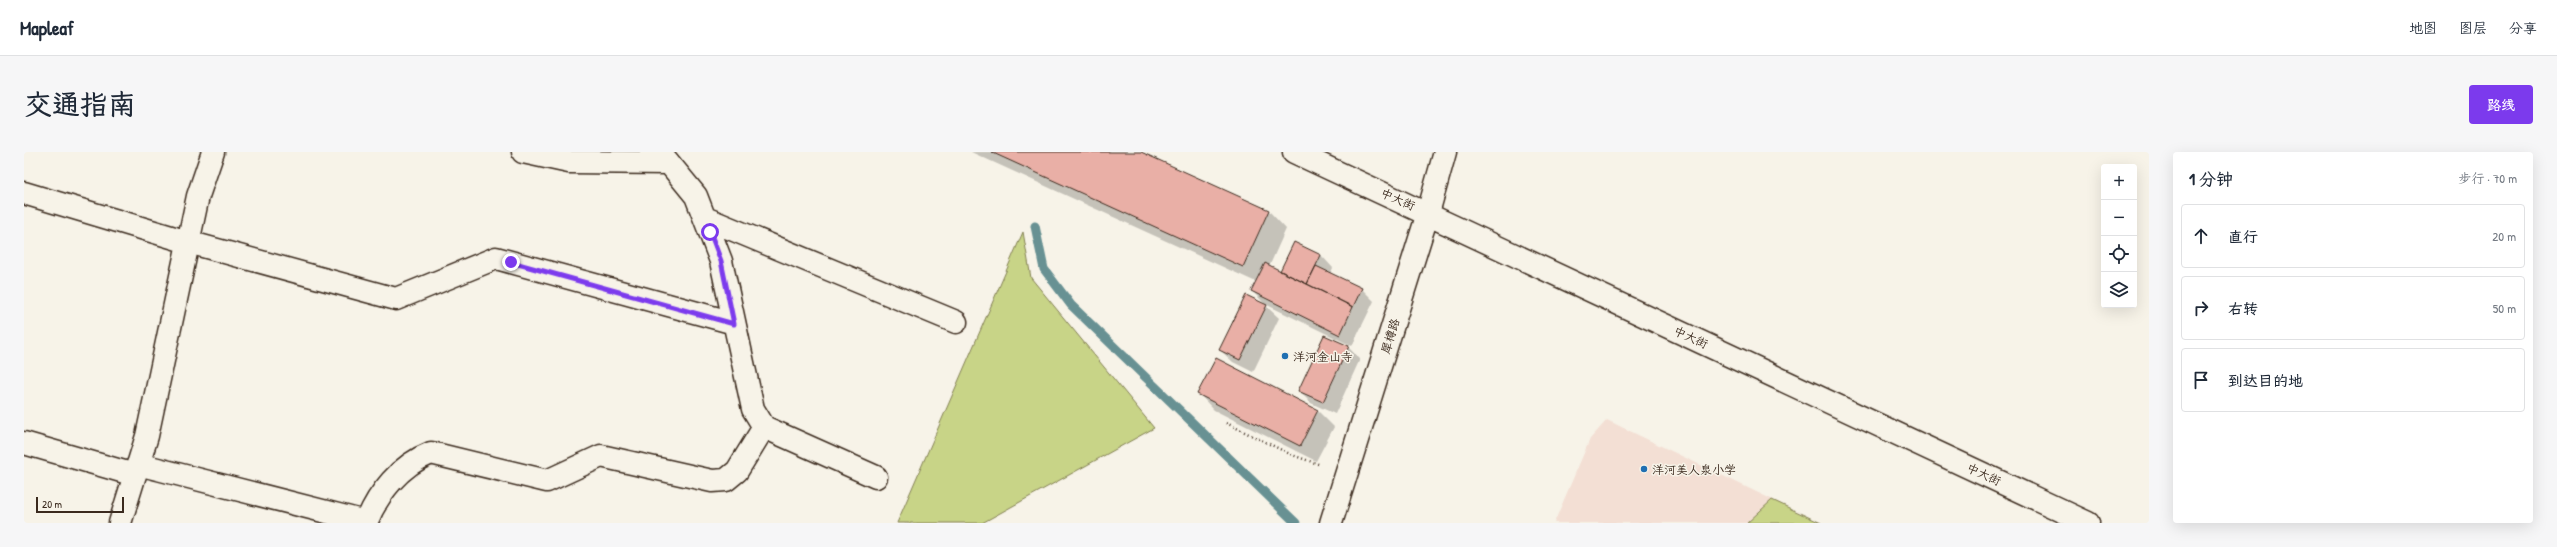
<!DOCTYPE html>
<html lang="zh">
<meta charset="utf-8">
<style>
body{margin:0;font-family:"Patrick Hand","LXGW WenKai TC",sans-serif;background:#f6f6f7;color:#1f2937}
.controls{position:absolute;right:12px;top:12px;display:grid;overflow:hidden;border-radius:4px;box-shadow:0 4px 16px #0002}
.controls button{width:36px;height:36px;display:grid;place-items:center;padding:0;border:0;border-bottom:1px solid #e0e1e3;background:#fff;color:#1f2937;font:20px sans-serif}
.scale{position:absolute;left:12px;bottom:10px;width:88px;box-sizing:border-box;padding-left:4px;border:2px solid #3b2a1e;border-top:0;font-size:11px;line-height:14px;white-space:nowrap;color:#3b2a1e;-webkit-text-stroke:3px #f7f3e8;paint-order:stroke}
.stop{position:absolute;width:12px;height:12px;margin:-9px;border:3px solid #7c3aed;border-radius:50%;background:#fff}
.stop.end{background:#7c3aed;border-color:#fff;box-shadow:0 1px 4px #0008}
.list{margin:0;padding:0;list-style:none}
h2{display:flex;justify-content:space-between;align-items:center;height:52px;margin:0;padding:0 16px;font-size:17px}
h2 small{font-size:13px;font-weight:400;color:#747a83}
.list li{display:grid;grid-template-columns:26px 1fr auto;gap:12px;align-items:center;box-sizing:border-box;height:64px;margin:0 8px 8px;padding:0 8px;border:1px solid #e0e1e3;border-radius:4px}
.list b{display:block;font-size:15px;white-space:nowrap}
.list em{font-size:13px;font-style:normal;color:#747a83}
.icon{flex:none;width:22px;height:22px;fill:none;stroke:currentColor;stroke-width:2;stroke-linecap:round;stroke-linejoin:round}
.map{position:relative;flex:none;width:2125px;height:371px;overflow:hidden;border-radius:4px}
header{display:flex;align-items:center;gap:24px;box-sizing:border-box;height:56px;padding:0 20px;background:#fff;border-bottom:1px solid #e0e1e3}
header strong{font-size:19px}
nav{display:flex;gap:22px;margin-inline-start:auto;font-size:14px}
.intro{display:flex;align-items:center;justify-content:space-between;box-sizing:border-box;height:96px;padding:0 24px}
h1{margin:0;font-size:28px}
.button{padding:10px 18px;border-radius:4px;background:#7c3aed;color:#fff;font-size:14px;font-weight:700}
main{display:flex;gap:24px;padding:0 24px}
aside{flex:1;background:#fff;border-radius:4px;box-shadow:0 4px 16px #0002}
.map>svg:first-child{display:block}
</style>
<header>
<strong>Mapleaf</strong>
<nav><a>地图</a><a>图层</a><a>分享</a></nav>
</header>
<div class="intro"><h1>交通指南</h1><a class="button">路线</a></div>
<main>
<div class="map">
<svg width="2125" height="371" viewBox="0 0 2125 371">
<rect width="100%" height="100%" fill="#f7f3e8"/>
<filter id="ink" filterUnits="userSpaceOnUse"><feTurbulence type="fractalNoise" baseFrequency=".025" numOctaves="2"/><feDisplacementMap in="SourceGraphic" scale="8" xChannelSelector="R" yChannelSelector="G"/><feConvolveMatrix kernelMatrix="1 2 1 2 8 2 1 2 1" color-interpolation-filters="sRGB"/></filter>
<g filter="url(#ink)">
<path fill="#f3dfd4" d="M1583 268 1797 371H1530L1566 287Z"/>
<path fill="#c8d487" stroke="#827f52" d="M999 80 1007 126 1130 276 958 371H873Z
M1748 348 1797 371H1723Z"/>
<path fill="#0003" d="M947 0H1115L1245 59 1262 77 1245 115 1257 120 1297 103 1309 116 1306 122 1338 137 1350 149 1328 194 1241 152 1228 139 1232 130Z
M1242 154 1255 166 1229 220 1209 210 1196 198Z
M1324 195 1336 207 1311 262 1287 251 1275 239Z
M1192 208 1294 259 1310 275 1292 309 1190 258 1175 242Z"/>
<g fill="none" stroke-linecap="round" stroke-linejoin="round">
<path stroke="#679193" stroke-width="9" d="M1011 74 1020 117 1047 153 1272 371"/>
</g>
<path fill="#e9afa6" stroke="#3b2a1e" d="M967 0H1117L1245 58 1219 115Z
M1270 90 1297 103 1283 132 1256 119Z
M1241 111 1329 155 1316 183 1227 139Z
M1292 114 1338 136 1329 155 1283 132Z
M1222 143 1243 153 1216 208 1195 198Z
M1300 183 1325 194 1299 250 1274 239Z
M1192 206 1294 258 1276 294 1173 242Z"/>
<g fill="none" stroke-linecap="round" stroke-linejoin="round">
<g stroke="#3b2a1e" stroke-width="25">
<path id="minor" d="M499 0 545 10 645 11
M636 0 672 44 697 109 729 257 740 275 852 325
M0 41 164 90 372 147 472 106 710 171
M681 66 932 170
M0 291 111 323
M114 312 342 370
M96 371 123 284 174 44 189 0
M342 371C354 341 376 313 407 301L523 329 577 304 688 329 702 328 713 319 740 275"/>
</g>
<g stroke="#3b2a1e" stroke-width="25">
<path id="tertiary" d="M1270 0 2064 371
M1307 371 1404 61 1421 0"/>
</g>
<path stroke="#3b2a1e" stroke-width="2.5" stroke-dasharray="1 3" stroke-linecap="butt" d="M1202 271 1268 303 1297 313"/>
<use href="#minor" stroke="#f7f3e8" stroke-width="22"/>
<use href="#tertiary" stroke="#f7f3e8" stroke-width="22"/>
</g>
</g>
<g fill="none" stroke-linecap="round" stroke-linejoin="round" filter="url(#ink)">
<path stroke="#7c3aed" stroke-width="5" d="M487 110 710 172 697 109 686 80"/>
</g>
<g fill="#1f6fb2" stroke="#f7f3e8" stroke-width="1.5">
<circle cx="1261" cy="204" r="4"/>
<circle cx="1620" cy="317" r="4"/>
</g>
<g text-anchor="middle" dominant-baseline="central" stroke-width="3" stroke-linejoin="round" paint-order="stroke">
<g font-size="12" fill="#3b2a1e" stroke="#f7f3e8">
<text transform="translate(1374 47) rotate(24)">中大街</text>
<text transform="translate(1366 184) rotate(-73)">犀樽路</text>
<text transform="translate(1667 185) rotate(25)">中大街</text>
<text transform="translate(1960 322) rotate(25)">中大街</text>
</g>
<g font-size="12" fill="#3b2a1e" stroke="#f7f3e8" text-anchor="start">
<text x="1269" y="204">洋河金山寺</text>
<text x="1628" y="317">洋河美人泉小学</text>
</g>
</g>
</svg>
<div class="controls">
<button>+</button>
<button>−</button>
<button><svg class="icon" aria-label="locate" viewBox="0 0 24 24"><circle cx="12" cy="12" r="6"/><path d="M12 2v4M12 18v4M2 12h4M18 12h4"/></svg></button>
<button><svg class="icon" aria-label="layers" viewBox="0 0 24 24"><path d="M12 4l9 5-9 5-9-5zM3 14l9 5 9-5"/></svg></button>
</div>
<div class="scale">20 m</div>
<div class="stop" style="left:686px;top:80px"></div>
<div class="stop end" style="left:487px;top:110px"></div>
</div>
<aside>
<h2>1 分钟<small>步行 · 70 m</small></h2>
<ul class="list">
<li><svg class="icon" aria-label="ahead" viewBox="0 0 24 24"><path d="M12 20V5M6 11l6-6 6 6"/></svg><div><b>直行</b></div><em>20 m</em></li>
<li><svg class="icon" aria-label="right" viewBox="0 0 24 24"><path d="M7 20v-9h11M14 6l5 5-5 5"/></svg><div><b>右转</b></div><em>50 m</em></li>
<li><svg class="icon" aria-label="arrive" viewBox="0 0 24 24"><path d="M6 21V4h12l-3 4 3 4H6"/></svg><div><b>到达目的地</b></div></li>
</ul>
</aside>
</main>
